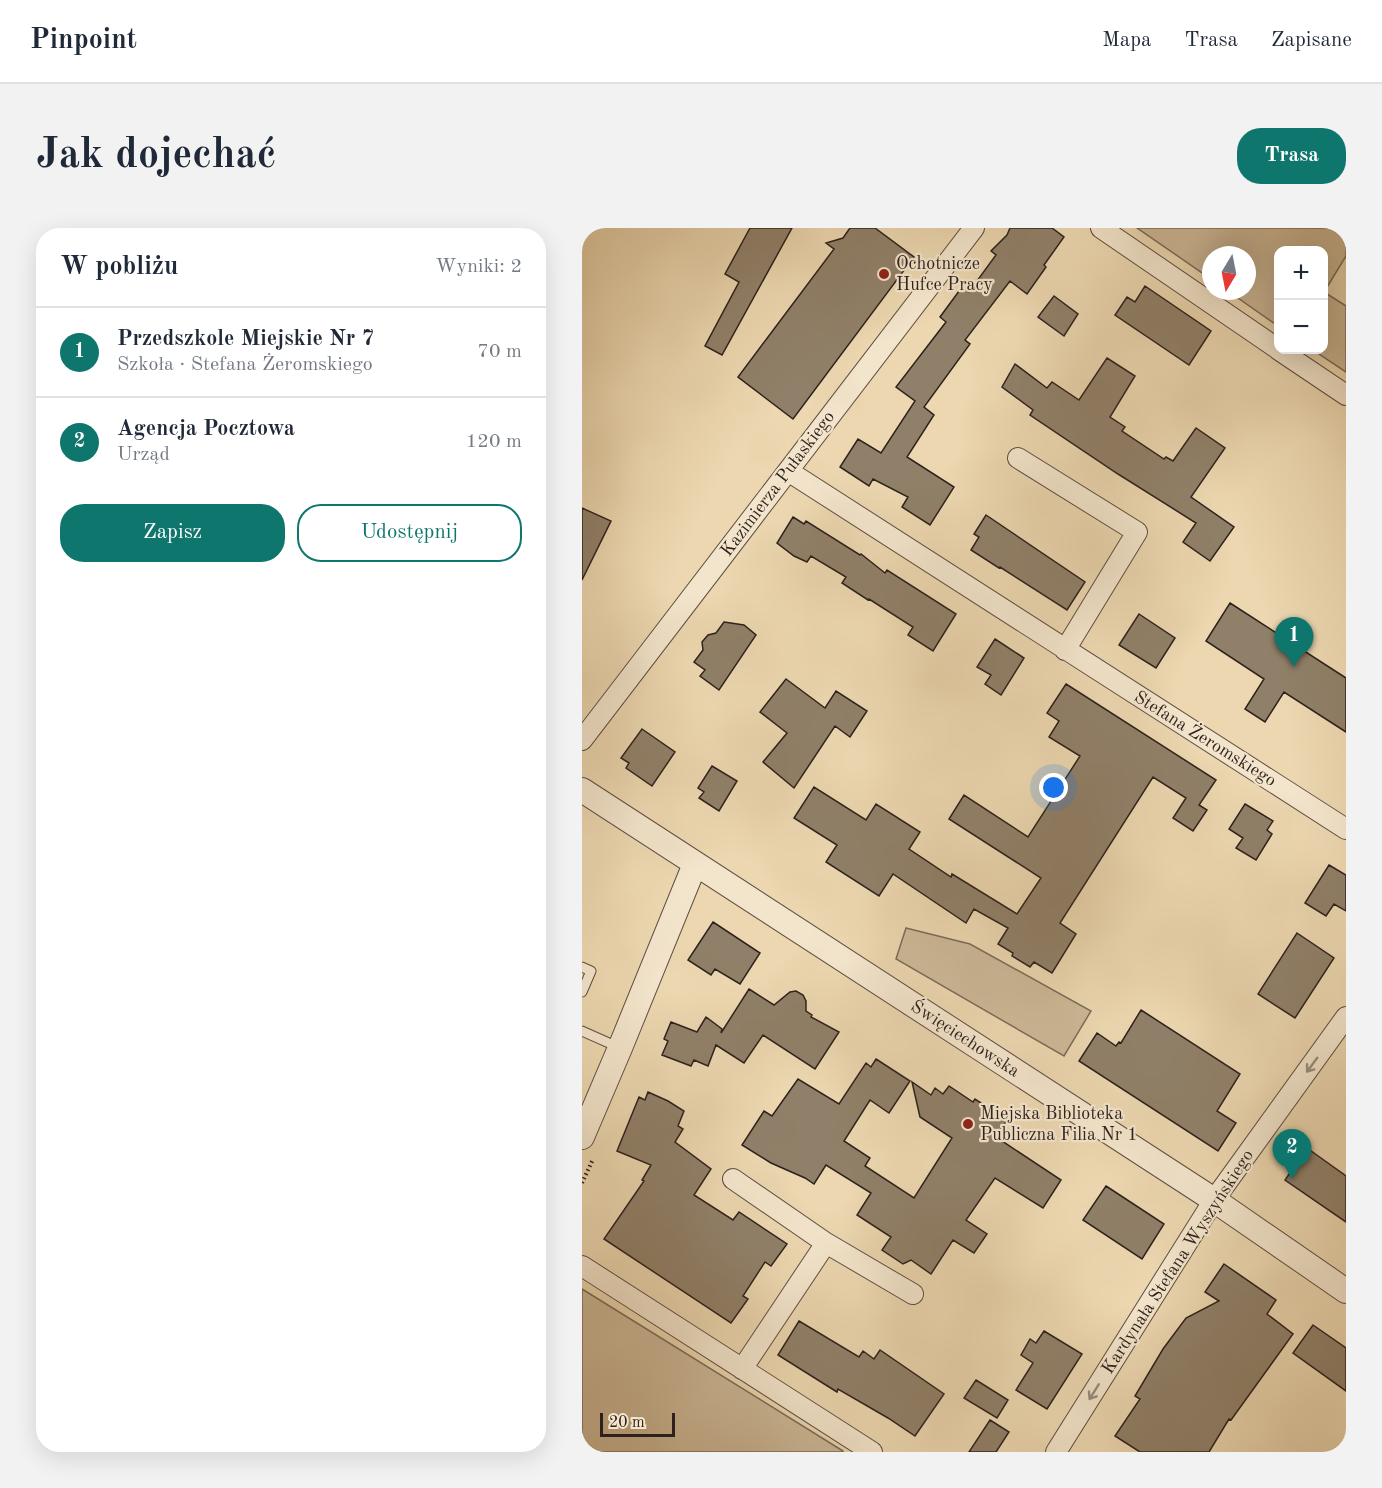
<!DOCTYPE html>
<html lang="pl">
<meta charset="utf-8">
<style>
body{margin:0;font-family:"Old Standard TT",serif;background:#f2f2f3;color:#1f2937}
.controls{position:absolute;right:18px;top:18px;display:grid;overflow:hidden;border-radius:12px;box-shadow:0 6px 24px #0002}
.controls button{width:54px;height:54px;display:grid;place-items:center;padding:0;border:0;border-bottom:2px solid #e0e1e3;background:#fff;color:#1f2937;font:30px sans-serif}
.compass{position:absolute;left:620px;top:18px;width:54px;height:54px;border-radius:50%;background:#fff;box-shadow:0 6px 24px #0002;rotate:190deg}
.scale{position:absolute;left:18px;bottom:15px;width:75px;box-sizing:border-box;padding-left:6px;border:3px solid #2d211d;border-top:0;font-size:16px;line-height:21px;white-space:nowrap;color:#2d211d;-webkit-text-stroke:4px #f3e5cc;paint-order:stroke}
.you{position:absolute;left:472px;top:560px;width:21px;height:21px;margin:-15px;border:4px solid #fff;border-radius:50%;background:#1a73e8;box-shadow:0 0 0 9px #1a73e833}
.badge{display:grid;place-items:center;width:39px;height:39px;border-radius:50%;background:#0f766e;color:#fff;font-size:20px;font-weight:700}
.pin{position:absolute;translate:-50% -50px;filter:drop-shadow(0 2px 3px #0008)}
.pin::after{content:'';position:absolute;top:32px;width:21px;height:18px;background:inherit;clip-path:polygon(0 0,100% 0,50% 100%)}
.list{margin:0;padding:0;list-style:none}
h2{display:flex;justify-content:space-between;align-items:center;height:78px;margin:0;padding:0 24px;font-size:26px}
h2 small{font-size:20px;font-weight:400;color:#747a83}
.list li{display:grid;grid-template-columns:39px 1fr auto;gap:18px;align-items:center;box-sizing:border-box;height:90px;padding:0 24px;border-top:2px solid #e0e1e3}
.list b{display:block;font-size:22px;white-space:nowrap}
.list p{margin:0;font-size:20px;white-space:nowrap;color:#747a83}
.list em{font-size:20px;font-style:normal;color:#747a83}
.actions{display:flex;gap:12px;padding:18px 24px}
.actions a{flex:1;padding:14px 0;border:2px solid #0f766e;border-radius:24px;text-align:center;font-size:21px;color:#0f766e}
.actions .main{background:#0f766e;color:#fff}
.map{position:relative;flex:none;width:764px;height:1224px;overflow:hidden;border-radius:24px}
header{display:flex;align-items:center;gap:36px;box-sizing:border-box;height:84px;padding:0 30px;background:#fff;border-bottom:2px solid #e0e1e3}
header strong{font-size:28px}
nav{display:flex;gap:33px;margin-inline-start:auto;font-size:21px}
.intro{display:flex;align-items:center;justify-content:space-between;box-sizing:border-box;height:144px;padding:0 36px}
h1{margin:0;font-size:42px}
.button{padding:15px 27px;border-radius:24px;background:#0f766e;color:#fff;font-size:21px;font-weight:700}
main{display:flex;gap:36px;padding:0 36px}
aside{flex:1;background:#fff;border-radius:24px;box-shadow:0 6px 24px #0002}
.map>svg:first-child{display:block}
</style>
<header>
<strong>Pinpoint</strong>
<nav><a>Mapa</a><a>Trasa</a><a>Zapisane</a></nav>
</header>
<div class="intro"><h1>Jak dojechać</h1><a class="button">Trasa</a></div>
<main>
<aside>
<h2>W pobliżu<small>Wyniki: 2</small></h2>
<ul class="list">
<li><span class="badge">1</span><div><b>Przedszkole Miejskie Nr 7</b><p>Szkoła · Stefana Żeromskiego</p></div><em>70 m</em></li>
<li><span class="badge">2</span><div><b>Agencja Pocztowa</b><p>Urząd</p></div><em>120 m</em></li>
</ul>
<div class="actions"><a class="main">Zapisz</a><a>Udostępnij</a></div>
</aside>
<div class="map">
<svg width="764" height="1224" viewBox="0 0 764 1224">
<rect width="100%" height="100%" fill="#ecd7b0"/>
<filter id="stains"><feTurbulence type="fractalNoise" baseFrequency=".00333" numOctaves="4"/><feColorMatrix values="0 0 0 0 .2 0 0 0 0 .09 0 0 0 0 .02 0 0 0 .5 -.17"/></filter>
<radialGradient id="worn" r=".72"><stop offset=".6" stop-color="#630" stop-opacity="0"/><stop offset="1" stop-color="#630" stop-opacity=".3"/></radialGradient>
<path fill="#ccb897" stroke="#7c6c5a" stroke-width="1.5" d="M555 0H764V28L742 64 764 78V144L731 122H742V22H696V98L646 63H665V27H629V51Z
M324 700 388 716 509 783 482 828 314 731Z
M0 1061 261 1223V1224H0Z"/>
<path fill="#908069" stroke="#2d211d" stroke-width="1.5" d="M168 0H210L140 127 123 118 157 54 143 46Z
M268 0H293L332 29 211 191 156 149 252 21 244 15 261 10Z
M428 0H470L482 9 462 37 464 39 445 66 428 53 383 112 388 116 342 179 352 187 325 229 372 259 348 297 320 279 326 269 291 251 287 258 258 239 276 211 299 225 333 173 314 159 364 94 358 89 380 59 387 64 414 27 409 23 425 7Z
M563 58 629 103 607 137 533 87 545 69 553 74Z
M472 68 496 86 482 108 456 89Z
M525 130 553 148 528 189 543 199 540 203 582 231 584 229 591 233 614 200 643 220 609 269 652 299 628 333 601 314 614 295 536 246 448 187 451 182 420 159 433 136 465 160 470 154 497 172Z
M0 280 29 293 0 352Z
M404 287 503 354 485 382 418 339 417 340 389 322 397 309 392 306Z
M211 289 222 296 224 293 278 327 279 326 303 345 305 342 374 386 351 423 326 407 331 399 287 371 286 372 260 355 264 349 229 328 225 334 212 328 195 315Z
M648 375 764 450V504L702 464 683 494 663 481 682 451 624 413Z
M557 386 593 410 574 440 537 417Z
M142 394 162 397 174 407 137 462 118 448 123 442 112 434 121 422 120 414 126 407 134 405Z
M413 411 442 430 419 467 403 456 409 447 395 439Z
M204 451 243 480 254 463 285 483 268 509 253 498 212 560 181 534 205 505 178 484Z
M484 456 634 552 617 577 625 582 611 603 591 590 604 570 571 549 478 695 494 706 470 745 452 734 448 739 430 728 431 725 416 716 426 700 392 681 384 695 311 646 297 668 244 634 255 617 212 590 232 559 284 592 294 576 338 604 327 621 369 649 370 646 435 686 459 650 367 591 382 567 446 609 498 528 467 509 477 493 465 485Z
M60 501 93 524 70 558 44 540 47 535 39 530Z
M130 538 155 553 137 583 117 570 122 564 116 560Z
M663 576 691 593 685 602 690 606 674 632 654 620 661 610 647 601Z
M747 637 764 647V683L752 676 744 688 723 675Z
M131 694 178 725 158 756 133 741 129 747 106 732Z
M715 705 752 730 713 790 676 766Z
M167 761 192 777 208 764 214 763 221 767 224 773V783L230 787 229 789 257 804 233 841 181 807 162 835 134 817 126 838 112 832 109 838 80 827 86 813 82 811 89 794 115 804 124 789 140 801 139 805Z
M559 782 658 846 635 883 654 895 636 923 497 833 515 805 534 818 537 814 539 815Z
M294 831 328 853 307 885 288 872 262 913 288 930 283 938 332 970 370 910 338 889 330 854 349 867 353 860 361 866 367 858 391 874 393 871 425 892 414 909 479 952 461 980 413 950 384 992 405 1006 392 1025 371 1012 349 1046 329 1032 321 1036 300 1022 309 1009 275 987 289 965 244 937 232 956 223 950 189 935 160 917 182 883 190 888 216 851 257 876 284 835 289 839Z
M66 864 86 873 102 883 96 898 101 901 93 914 129 941 112 967 151 992 157 984 205 1016 189 1038 183 1034 161 1068 166 1071 149 1095 22 1011 62 953 60 952 69 937 35 923 57 869 63 872Z
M725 920 764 948V994L703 952Z
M524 958 582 996 560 1031 501 992Z
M642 1036 694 1072 685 1086 711 1106 649 1192 647 1191 627 1224H558L533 1208 558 1171 553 1168 581 1121 604 1090 637 1073 623 1064Z
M217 1093 277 1129 281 1123 292 1131 298 1122 362 1166 333 1208 306 1190 256 1161 255 1164 196 1127Z
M731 1097 764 1120V1163L711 1125Z
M462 1103 500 1126 465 1181 434 1162 451 1135 439 1127 448 1111 454 1115Z
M394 1152 426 1172 415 1190 382 1170Z
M408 1192 427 1204 414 1224H387Z"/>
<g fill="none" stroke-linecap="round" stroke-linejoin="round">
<g stroke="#5d4e42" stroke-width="11">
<path id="service" d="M0 739 9 743 0 764
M0 803 36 819"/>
</g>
<g stroke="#5d4e42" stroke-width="22">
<path id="minor" d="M519 0 696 121
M697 122 764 167
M436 230 555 304 483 422
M206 243 764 601
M0 512 392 0
M151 951 244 1015 160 1141
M244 1015 331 1066
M0 1038 290 1224
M474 1224 632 972 764 789"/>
</g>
<g stroke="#5d4e42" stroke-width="26">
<path id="tertiary" d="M0 562 632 972 764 1063
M0 909 38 820 113 636"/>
</g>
<path stroke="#2d211d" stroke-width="4" stroke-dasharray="1.5 3" stroke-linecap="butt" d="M0 955 11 931"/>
<use href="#service" stroke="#f3e5cc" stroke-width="9"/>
<use href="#minor" stroke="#f3e5cc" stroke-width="20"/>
<use href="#tertiary" stroke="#f3e5cc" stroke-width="24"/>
</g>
<defs><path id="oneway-shaft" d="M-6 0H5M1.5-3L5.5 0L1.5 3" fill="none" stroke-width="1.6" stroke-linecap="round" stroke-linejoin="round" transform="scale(1.5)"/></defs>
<g stroke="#9a8d7d">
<use href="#oneway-shaft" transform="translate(730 837) rotate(126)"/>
<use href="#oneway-shaft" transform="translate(512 1164) rotate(122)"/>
</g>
<g fill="#8f2418" stroke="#f3e5cc" stroke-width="2">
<circle cx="302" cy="46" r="6"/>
<circle cx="386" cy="896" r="6"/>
</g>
<g text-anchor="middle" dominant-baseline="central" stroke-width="4.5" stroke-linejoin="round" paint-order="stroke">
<g font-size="18" fill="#2d211d" stroke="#f3e5cc" text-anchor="start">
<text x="314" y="36">Ochotnicze<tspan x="314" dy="21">Hufce Pracy</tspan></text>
<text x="398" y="886">Miejska Biblioteka<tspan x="398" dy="21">Publiczna Filia Nr 1</tspan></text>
</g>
<g font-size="18" fill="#2d211d" stroke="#f3e5cc">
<text transform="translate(196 256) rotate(-53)">Kazimierza Pułaskiego</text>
<text transform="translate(623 511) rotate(32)">Stefana Żeromskiego</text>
<text transform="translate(383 811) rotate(33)">Święciechowska</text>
<text transform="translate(596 1034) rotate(-57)">Kardynała Stefana Wyszyńskiego</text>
</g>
</g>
<rect width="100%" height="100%" filter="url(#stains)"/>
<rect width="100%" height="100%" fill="url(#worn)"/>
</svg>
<div class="controls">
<button>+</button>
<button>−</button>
</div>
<svg class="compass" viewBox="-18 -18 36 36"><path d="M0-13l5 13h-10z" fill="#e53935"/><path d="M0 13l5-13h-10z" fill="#747a83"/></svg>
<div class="scale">20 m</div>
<div class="you"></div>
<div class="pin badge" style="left:712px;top:439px">1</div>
<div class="pin badge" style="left:710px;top:951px">2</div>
</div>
</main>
